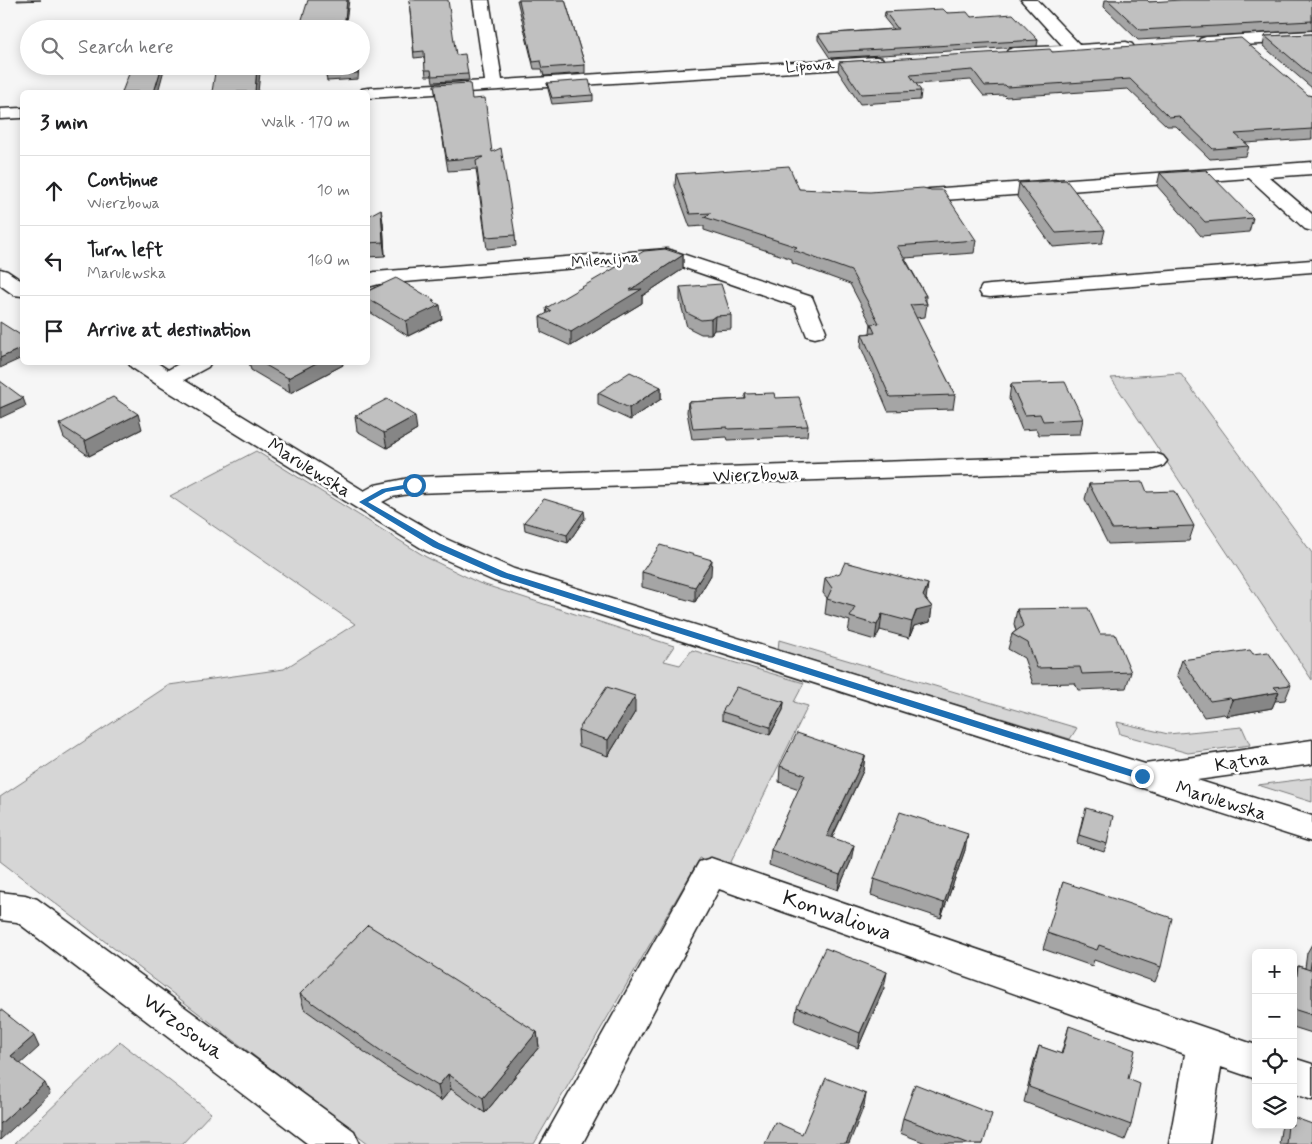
<!DOCTYPE html>
<meta charset="utf-8">
<style>
body{margin:0;font-family:Mynerve,sans-serif;background:#f2f2f2;color:#202124}
.controls{position:absolute;right:15px;bottom:15px;display:grid;overflow:hidden;border-radius:8px;box-shadow:0 2px 12px #0003}
.controls button{width:45px;height:45px;display:grid;place-items:center;padding:0;border:0;border-bottom:1px solid #e0e0e0;background:#fff;color:#202124;font:25px sans-serif}
.stop{position:absolute;width:15px;height:15px;margin:-11px;border:4px solid #1f6fb2;border-radius:50%;background:#fff}
.stop.end{background:#1f6fb2;border-color:#fff;box-shadow:0 1px 5px #0008}
.list{margin:0;padding:0;list-style:none}
h2{display:flex;justify-content:space-between;align-items:center;height:65px;margin:0;padding:0 20px;font-size:21px}
h2 small{font-size:16px;font-weight:400;color:#757577}
.list li{display:grid;grid-template-columns:32px 1fr auto;gap:15px;align-items:center;box-sizing:border-box;height:70px;padding:0 20px;border-top:1px solid #e0e0e0}
.list b{display:block;font-size:19px;white-space:nowrap}
.list p{margin:0;font-size:16px;white-space:nowrap;color:#757577}
.list em{font-size:16px;font-style:normal;color:#757577}
.icon{flex:none;width:28px;height:28px;fill:none;stroke:currentColor;stroke-width:2;stroke-linecap:round;stroke-linejoin:round}
.map{position:relative;flex:none;width:1312px;height:1144px;overflow:hidden}
.search{position:absolute;background:#fff;box-shadow:0 2px 12px #0003;left:20px;top:20px;width:350px;height:55px;display:flex;align-items:center;gap:12px;box-sizing:border-box;padding:0 18px;border-radius:28px;color:#757577;font-size:19px}
.panel{position:absolute;background:#fff;box-shadow:0 2px 12px #0003;left:20px;top:90px;width:350px;height:275px;border-radius:8px}
.map>svg:first-child{display:block}
</style>
<div class="map">
<svg width="1312" height="1144" viewBox="0 0 1312 1144">
<rect width="100%" height="100%" fill="#f6f6f6"/>
<filter id="ink" filterUnits="userSpaceOnUse"><feTurbulence type="fractalNoise" baseFrequency=".02" numOctaves="2"/><feDisplacementMap in="SourceGraphic" scale="10" xChannelSelector="R" yChannelSelector="G"/><feConvolveMatrix kernelMatrix="1 2 1 2 8 2 1 2 1" color-interpolation-filters="sRGB"/></filter>
<g filter="url(#ink)">
<path fill="#d6d6d6" stroke="#797979" d="M1180 373 1312 553V680L1111 378Z
M256 451 426 557 479 583 674 646 664 661 680 665 692 650 804 683 794 702 808 706 729 866 700 858 534 1144H369L0 861V797L169 685 284 669 355 624 170 496Z
M779 640 1077 728 1070 739 778 650Z
M1117 722 1168 734 1242 727 1250 745 1188 753 1120 734Z
M1312 778V802L1258 785Z
M120 1042 211 1113 182 1144H14Z"/>
<g fill="none" stroke-linecap="round" stroke-linejoin="round">
<g stroke="#1c1c1c" stroke-width="3">
<path id="minor" d="M473 0H489L502 80 876 57 882 58 884 62 882 66 876 67 368 98V92H360L362 89 368 88 485 81Z
M1021 0H1037L1080 45 1126 42 1132 44 1134 47 1132 50 1126 52 1014 58 1008 56 1006 53 1008 50 1014 48 1063 46Z
M1312 31V41L1206 47 1200 45 1198 42 1200 39 1206 37Z
M22 108V118L0 119V109Z
M1312 162V174L1269 177 1312 214V231L1305 229 1249 178 929 201 922 199 919 195 922 191 929 189Z
M667 249 812 297 826 331 823 336 815 338 807 336 795 306 665 261 379 284 368 287V274L375 272Z
M1312 260V272L990 297 982 296 979 291 982 286 990 285Z
M0 269 7 271 22 281V296L14 295 0 285Z
M128 362H156L168 370 182 362H211L208 367 184 380 364 491 375 485 414 477 1154 453 1163 456 1167 461 1163 466 1154 469 414 493 392 497 382 502 446 539 514 569 1145 764 1312 740V764L1197 780 1312 816V842L494 581 426 551 158 385 131 367Z
M711 858 1256 1045V1079L1221 1067 1209 1144H1169L1185 1054 719 889 582 1144H541L699 862Z
M0 892 25 895 37 899 354 1131 360 1144H308L17 922 0 920Z
M1293 1058 1312 1064V1100L1293 1093Z"/>
</g>
<use href="#minor" fill="#fff" fill-rule="evenodd"/>
</g>
<path fill="#a5a5a5" stroke="#1c1c1c" d="M17 0H41L17 1Z
M409 0 456 55 468 74 469 80 433 82 432 76H426L424 57 414 58Z
M517 0H565L585 65V73L544 76 542 69H534Z
M1105 0H1147L1149 2 1312 0V30L1138 40 1104 7Z
M885 12 947 13 971 17 1038 40 1037 46 830 58 818 40V34L893 29 884 18Z
M1312 34V88L1263 46 1265 36Z
M1052 52 1312 96V139L1245 143 1249 146 1246 156 1210 159 1176 126H1167L1128 89 1006 97 1004 95 984 96 971 80 916 84 921 91 920 100 860 104 838 71 839 62Z
M326 66H359L358 79 327 81 326 75Z
M547 83 593 95V101L552 104 548 89Z
M434 85 472 99 492 152 515 235 516 246 487 249 476 169 448 171Z
M1160 173 1253 218 1249 232 1201 236 1157 186Z
M676 174 799 189 976 240 974 253 905 258 926 296V301L927 304 925 317 916 318 955 395 953 409 888 411 861 347 862 334 870 333 871 324 850 284 792 263V259L704 230V226L690 227 675 186Z
M1019 183 1105 230 1102 243 1053 247 1017 197Z
M368 216 383 222 385 256 368 257Z
M683 255V269L642 296V303L571 346 541 332 540 317 547 314 546 308Z
M680 287 731 315V329L714 330 711 334H701L687 327 680 301Z
M368 291 434 302 442 319 408 336 368 311Z
M249 362H342L343 365 290 393 251 370Z
M1011 384 1083 419 1080 434 1039 435 1036 429 1022 430 1009 399Z
M661 387V399L630 420 598 405V393Z
M745 394 775 398 808 426 807 436 728 440 727 437 692 439 687 412 688 402 745 399Z
M355 416 417 430 387 448 357 431Z
M59 424 142 429 89 456 64 438Z
M1089 484 1147 492 1194 526 1189 541 1108 544 1085 499Z
M585 518 568 543 525 530 524 522Z
M642 572 711 575 695 602 642 587Z
M825 578 926 599 932 607 930 622 914 626 909 638 880 630 875 640 848 632 850 621 825 614 827 598 823 593Z
M1017 609 1131 672 1126 688 1078 690 1075 683 1033 684 1024 658 1008 649 1012 634 1016 631 1014 624Z
M1253 654 1291 685 1285 700 1275 701 1272 708 1226 716 1224 714 1204 717 1177 675 1182 660Z
M784 702 783 710 770 735 722 720V712Z
M635 712 608 756 579 746 578 730Z
M865 756 863 771 832 838 851 861 838 890 769 865 771 850 799 789 779 782 780 766Z
M1083 816 1107 844 1104 852 1077 843Z
M965 850 941 918 871 895 874 879Z
M1063 882 1161 967 1155 982 1094 960 1092 966 1043 949Z
M1312 944V1033L1293 1027V975L1298 966 1305 968 1307 953Z
M884 988 858 1048 795 1022 797 1007Z
M300 994 537 1032 539 1047 485 1113 451 1089 441 1101 387 1068 304 1009Z
M1069 1026 1128 1079 1131 1125 1125 1140 1024 1102 1034 1061 1039 1046 1061 1054Z
M903 1118 983 1144H928L900 1133Z
M1283 1125H1293L1312 1144H1279L1281 1130Z"/>
<path fill="#868686" stroke="#1c1c1c" d="M347 0H349L345 29H344Z
M162 66H165L158 92H154Z
M257 66H258L260 73 258 92H255Z
M381 209 383 222 385 256 383 242Z
M683 255V269L642 296V303L571 346V332L630 290Z
M434 300 435 308 440 305 442 319 408 336 406 321Z
M715 316 714 330 711 334V319Z
M22 348V358L0 368V358Z
M318 362H342L343 365 290 393 288 378Z
M661 387V399L630 420 629 408Z
M23 398 26 406 0 418V408Z
M138 414 142 429 89 456 85 441Z
M415 416 417 430 387 448 384 433Z
M584 511 585 518 568 543 567 535Z
M712 560 711 575 695 602V587Z
M928 584 926 600 932 607 930 622 914 626 909 638 912 622Z
M882 614 880 630 875 640 877 625Z
M1279 692 1272 708 1226 716 1232 700Z
M635 696V712L608 756V740Z
M784 702 783 710 770 735V727Z
M865 756 863 771 825 852 827 836Z
M968 834 965 850 941 918 944 903Z
M854 845 851 861 838 890 840 875Z
M887 972 884 988 858 1048 860 1033Z
M537 1032 539 1047 485 1113 483 1098Z
M34 1036 39 1047 17 1067 11 1056Z
M448 1074 451 1089 441 1101 438 1086Z
M45 1083 50 1094 0 1140V1124Z
M866 1094 864 1106 849 1144H846Z"/>
<path fill="#c0c0c0" stroke="#1c1c1c" d="M308 0H347L344 29H299Z
M409 0H448L456 55 465 54 468 74 432 76 431 70H425L424 51 414 52Z
M519 0H565L585 65 543 68 541 61 533 62Z
M1108 0H1147L1149 2 1181 0H1312V21L1140 30Z
M943 9 947 13 967 12 971 17 1013 14 1038 40 830 52 818 34 898 29 885 12Z
M1312 34V76L1265 36Z
M1241 38 1308 95 1312 96V129L1235 134 1249 146 1213 149 1179 116 1169 117 1130 79 1007 87 1005 85 985 86 973 70 910 75 921 91 861 94 839 62 1050 49 1052 52Z
M132 66H162L154 92H122Z
M216 66H257L255 92H212Z
M326 66H358V73L326 75Z
M589 80 593 95 552 98 547 83Z
M470 83 472 99 485 98 492 152 501 148 515 235 486 237 476 161 483 157 447 160 434 85Z
M789 166 799 189 870 192 923 188 931 190H943L976 240 897 246 926 296H923L927 304 910 305 955 395 890 397 862 334 875 333 871 324 879 323 851 271 793 250 797 247 704 217 711 213 690 214 676 174Z
M1206 170 1253 218 1205 222 1160 173Z
M1066 180 1105 230 1056 233 1019 183Z
M381 209 383 242 368 243V216Z
M665 249 683 255 630 290 642 289 571 332 540 317 551 311 546 308 644 251Z
M396 278 434 300 432 301 440 305 406 321 368 299V291Z
M721 284 731 315 715 316 711 319 701 320 687 313 680 287Z
M0 322 22 336V348L0 358Z
M260 362H318L288 378Z
M630 372 661 387 629 408 598 393Z
M0 381 23 398 0 408Z
M1065 382 1083 419 1043 421 1040 414 1025 415 1011 384Z
M774 393 775 398 799 397 808 426 728 429 727 427 693 429 688 402 746 399 745 394Z
M113 397 138 414 85 441 59 424Z
M387 399 415 416 384 433 355 416Z
M1143 482 1147 492 1175 491 1194 526 1112 529 1089 484Z
M544 499 584 511 567 535 524 522Z
M660 545 712 560 695 587 642 572Z
M845 562 928 584 923 596 932 607 916 611 912 622 882 614 877 625 850 617 855 607 827 599 832 588 825 578 840 573Z
M1088 608 1100 634H1115L1131 672 1082 674 1080 667 1037 668 1028 643 1012 634 1023 626 1017 609Z
M1250 650 1253 654 1268 652 1291 685 1274 687 1279 692 1232 700 1230 698 1210 701 1182 660Z
M607 687 635 696 608 740 578 730Z
M737 687 784 702 770 727 722 712Z
M797 733 865 756 827 836 854 845 840 875 771 850 805 775 780 766Z
M1086 808 1113 816 1107 844 1079 835Z
M900 812 968 834 944 903 874 879Z
M1063 882 1172 918 1161 967 1099 945 1097 950 1047 933Z
M368 925 537 1032 483 1098 448 1074 438 1086 384 1053 300 994Z
M825 948 887 972 860 1033 797 1007Z
M1312 958V1015L1293 1009 1298 966 1310 970Z
M0 1009 34 1036 11 1056 45 1083 0 1124Z
M1069 1026 1135 1050 1128 1079 1140 1084 1131 1125 1029 1087 1039 1046 1062 1054Z
M826 1078 866 1094 846 1144H765L775 1122 802 1134Z
M915 1084 992 1114 983 1144H970L903 1118Z
M1293 1117 1312 1124V1144H1286L1288 1125H1293Z"/>
</g>
<path fill="#1f6fb2" d="M414 483 417 485 416 487 386 492 368 502 439 543 507 573 1145 774 1147 776 1142 780 501 577 433 547 359 502 382 489Z"/>
<g text-anchor="middle" dominant-baseline="central" stroke-width="5" stroke-linejoin="round" paint-order="stroke">
<g font-size="16" fill="#1c1c1c" stroke="#fff">
<text transform="translate(810 66) rotate(-4)">Lipowa</text>
<text transform="translate(605 260) rotate(-5)">Milenijna</text>
</g>
<g font-size="19" fill="#1c1c1c" stroke="#fff">
<text transform="translate(309 468) rotate(32)">Marulewska</text>
<text transform="translate(756 475) rotate(-2)">Wierzbowa</text>
<text transform="translate(1242 762) rotate(-8)">Kątna</text>
<text transform="translate(1221 801) rotate(17)">Marulewska</text>
</g>
<g font-size="22" fill="#1c1c1c" stroke="#fff">
<text transform="translate(837 916) rotate(19)">Konwaliowa</text>
<text transform="translate(183 1027) rotate(37)">Wrzosowa</text>
</g>
</g>
</svg>
<div class="controls">
<button>+</button>
<button>−</button>
<button><svg class="icon" aria-label="locate" viewBox="0 0 24 24"><circle cx="12" cy="12" r="6"/><path d="M12 2v4M12 18v4M2 12h4M18 12h4"/></svg></button>
<button><svg class="icon" aria-label="layers" viewBox="0 0 24 24"><path d="M12 4l9 5-9 5-9-5zM3 14l9 5 9-5"/></svg></button>
</div>
<div class="stop" style="left:414px;top:485px"></div>
<div class="stop end" style="left:1142px;top:776px"></div>
<div class="search"><svg class="icon" aria-label="search" viewBox="0 0 24 24"><circle cx="10" cy="10" r="6"/><path d="M15 15l6 6"/></svg>Search here</div>
<section class="panel">
<h2>3 min<small>Walk · 170 m</small></h2>
<ul class="list">
<li><svg class="icon" aria-label="ahead" viewBox="0 0 24 24"><path d="M12 20V5M6 11l6-6 6 6"/></svg><div><b>Continue</b><p>Wierzbowa</p></div><em>10 m</em></li>
<li><svg class="icon" aria-label="left" viewBox="0 0 24 24"><path d="M17 20v-9H6M10 6l-5 5 5 5"/></svg><div><b>Turn left</b><p>Marulewska</p></div><em>160 m</em></li>
<li><svg class="icon" aria-label="arrive" viewBox="0 0 24 24"><path d="M6 21V4h12l-3 4 3 4H6"/></svg><div><b>Arrive at destination</b></div></li>
</ul>
</section>
</div>
